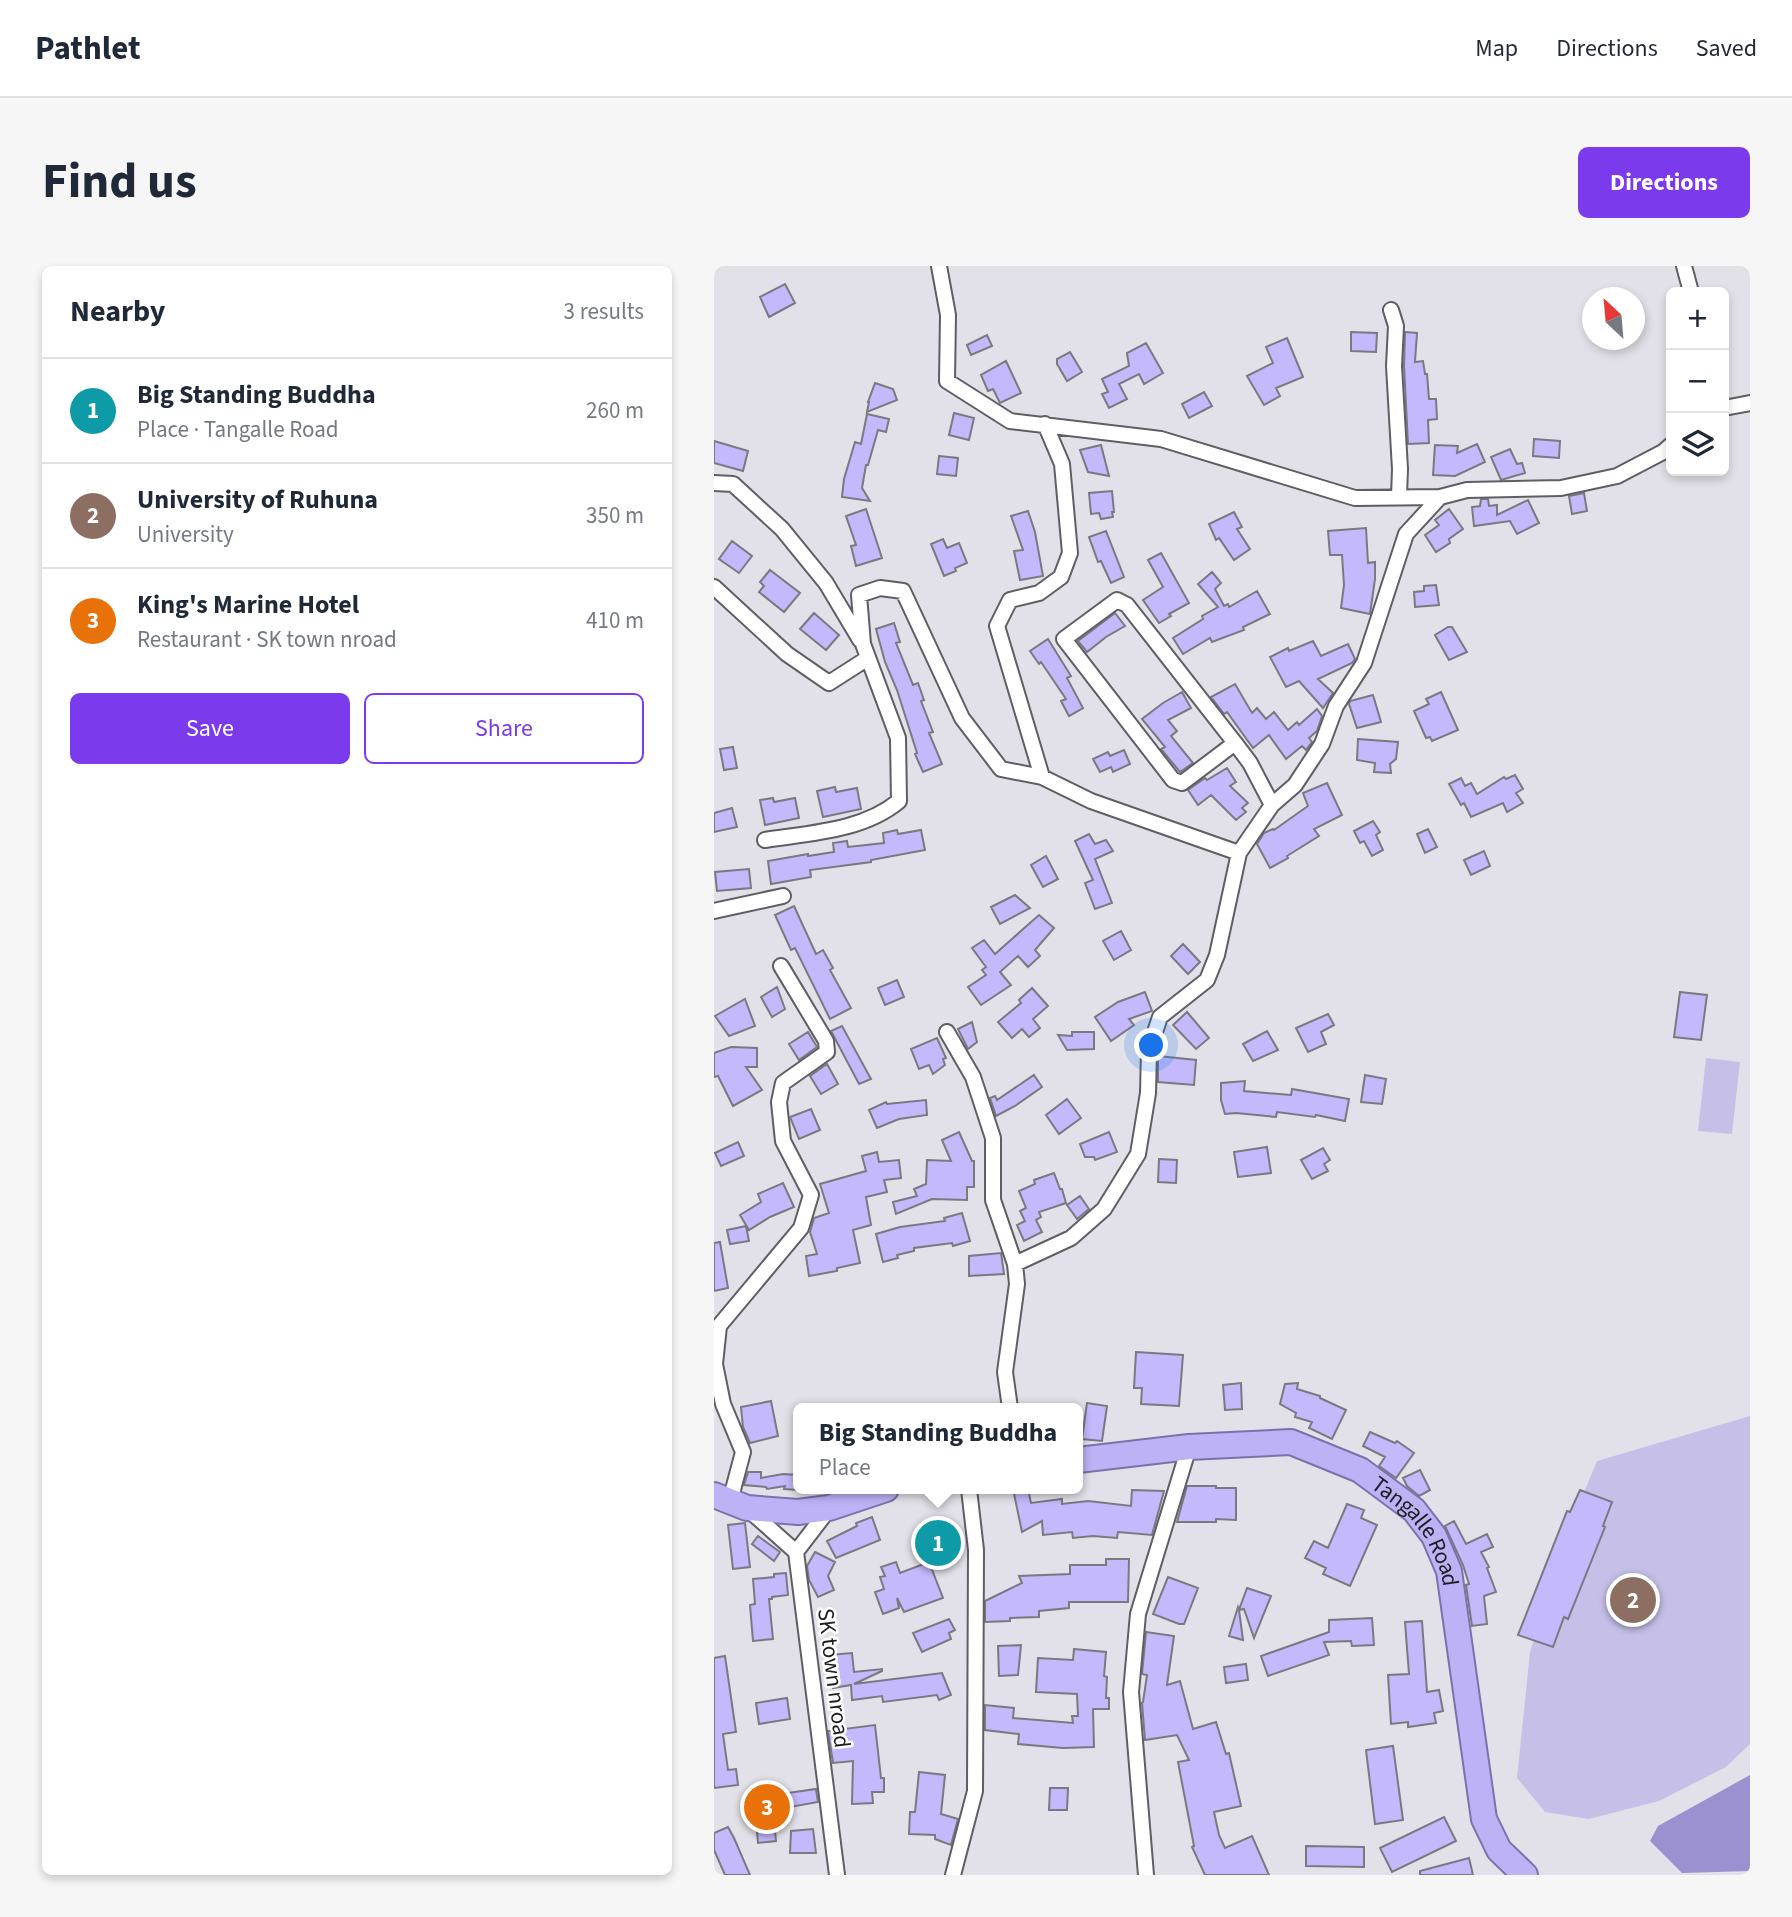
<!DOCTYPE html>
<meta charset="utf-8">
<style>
body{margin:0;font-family:"Source Sans 3",sans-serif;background:#f6f6f7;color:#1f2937}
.controls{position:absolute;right:21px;top:21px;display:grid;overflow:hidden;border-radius:10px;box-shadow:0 4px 10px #0003}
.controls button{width:63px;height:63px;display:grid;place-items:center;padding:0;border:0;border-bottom:2px solid #e0e1e3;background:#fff;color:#1f2937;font:35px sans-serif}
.compass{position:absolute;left:868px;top:21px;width:63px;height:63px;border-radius:50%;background:#fff;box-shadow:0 4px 10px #0003;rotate:334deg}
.you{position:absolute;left:438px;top:780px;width:24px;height:24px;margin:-18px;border:5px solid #fff;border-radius:50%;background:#1a73e8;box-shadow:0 0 0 10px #1a73e833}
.badge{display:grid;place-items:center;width:46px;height:46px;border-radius:50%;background:#7c3aed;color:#fff;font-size:23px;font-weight:700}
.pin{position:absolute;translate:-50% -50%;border:4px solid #fff;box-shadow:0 2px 7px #0006}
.popup{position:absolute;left:79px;top:1137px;width:290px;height:91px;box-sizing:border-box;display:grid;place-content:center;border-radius:10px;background:#fff;filter:drop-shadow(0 2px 5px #0005);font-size:23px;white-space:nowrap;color:#747a83}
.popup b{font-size:26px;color:#1f2937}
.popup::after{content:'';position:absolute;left:50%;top:100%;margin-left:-14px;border:14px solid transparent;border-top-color:#fff}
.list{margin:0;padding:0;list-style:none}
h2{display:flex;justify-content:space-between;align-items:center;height:91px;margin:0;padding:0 28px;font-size:30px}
h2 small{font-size:23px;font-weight:400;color:#747a83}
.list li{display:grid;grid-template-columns:46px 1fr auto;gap:21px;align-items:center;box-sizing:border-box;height:105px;padding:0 28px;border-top:2px solid #e0e1e3}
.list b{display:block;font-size:26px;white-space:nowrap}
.list p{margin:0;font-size:23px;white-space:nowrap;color:#747a83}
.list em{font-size:23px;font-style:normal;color:#747a83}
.actions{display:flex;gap:14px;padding:21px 28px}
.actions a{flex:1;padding:16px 0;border:2px solid #7c3aed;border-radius:10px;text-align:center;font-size:24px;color:#7c3aed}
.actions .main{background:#7c3aed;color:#fff}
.icon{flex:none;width:38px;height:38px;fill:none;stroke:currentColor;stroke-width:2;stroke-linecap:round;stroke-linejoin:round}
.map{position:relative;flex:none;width:1036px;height:1609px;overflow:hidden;border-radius:10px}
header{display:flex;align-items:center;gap:42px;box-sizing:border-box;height:98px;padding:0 35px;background:#fff;border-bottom:2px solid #e0e1e3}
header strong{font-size:33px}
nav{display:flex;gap:38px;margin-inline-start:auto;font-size:24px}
.intro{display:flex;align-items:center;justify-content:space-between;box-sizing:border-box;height:168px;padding:0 42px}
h1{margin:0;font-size:49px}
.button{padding:18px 32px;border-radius:10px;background:#7c3aed;color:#fff;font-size:24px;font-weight:700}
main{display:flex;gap:42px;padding:0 42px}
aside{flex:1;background:#fff;border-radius:10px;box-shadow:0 4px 10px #0003}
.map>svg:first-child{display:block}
</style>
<header>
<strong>Pathlet</strong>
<nav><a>Map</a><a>Directions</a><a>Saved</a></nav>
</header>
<div class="intro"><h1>Find us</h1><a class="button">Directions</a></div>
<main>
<aside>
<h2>Nearby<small>3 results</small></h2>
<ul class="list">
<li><span class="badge" style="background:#0f9aa8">1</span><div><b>Big Standing Buddha</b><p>Place · Tangalle Road</p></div><em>260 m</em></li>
<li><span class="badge" style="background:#8d6e63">2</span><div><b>University of Ruhuna</b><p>University</p></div><em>350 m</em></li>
<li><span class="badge" style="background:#e8710a">3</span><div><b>King's Marine Hotel</b><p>Restaurant · SK town nroad</p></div><em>410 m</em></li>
</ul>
<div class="actions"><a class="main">Save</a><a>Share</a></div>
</aside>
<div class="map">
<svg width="1036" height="1609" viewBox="0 0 1036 1609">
<rect width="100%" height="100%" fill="#e2e1e9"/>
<path fill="#c6c0e9" d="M992 792 1026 796 1018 868 984 865Z
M1036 1150V1478L1012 1501 945 1535 875 1553 831 1546 803 1512 816 1386 849 1277 883 1195Z"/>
<path fill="#9b90d0" d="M1036 1509V1605L968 1607 936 1575 944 1560Z"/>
<path fill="#c4b9fd" stroke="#7a7980" stroke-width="2" d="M71 18 81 37 55 51 46 31Z
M637 66 663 67 662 86 637 85Z
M691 66 703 67 701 96 709 95 711 108H713L715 133H722L723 153 714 154 715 177 694 178 690 100Z
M273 69 278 80 257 89 253 79Z
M573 72 589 111 562 122 566 130 550 139 533 110 559 97 552 81Z
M432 77 449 107 430 118 425 108 405 118 413 133 395 142 388 128 394 126 388 113 415 100 413 87Z
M356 86 368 106 353 115 343 98V93Z
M292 95 307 127 286 137 279 123 274 125 267 109Z
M161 117 179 123 183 134 153 146 155 136H154Z
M490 126 498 140 475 152 468 138Z
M240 147 260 152 255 174 235 169Z
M153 148 175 153 172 166 164 164 154 199H152L148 222 156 235 128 231 130 213 141 176 147 178Z
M820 173 846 175 845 192 819 190Z
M0 175 34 185 29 205 0 197Z
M763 178 771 196 741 210 719 209 721 179 744 180 743 187Z
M387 179 395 210 374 206 366 184Z
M796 183 803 198 808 197 811 207 787 214 777 191Z
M225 190 244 192 242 210 223 208Z
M398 225 400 246H398L399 251 387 253 385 247 377 248 375 227Z
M870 227 873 245 858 248 855 230Z
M767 233H774L775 240 783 239V249L814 234 825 257 803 268 796 255 760 260 758 241 766 240Z
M152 243 168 292 142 300 137 280 142 279 132 250Z
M735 243 749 263 735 273 736 277 722 286 711 269 725 259 721 254Z
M314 245 321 266 329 310 306 314 300 285 309 284 297 250Z
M520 246 528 261 523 263 536 283 520 294 505 272 502 274 495 258Z
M652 262 654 297 661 296V313L656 348 627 342 630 319 628 289H616L614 265Z
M392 265 410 311 397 317 387 295 384 296 375 271Z
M229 273 233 282 245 277 253 297 241 302 242 305 230 310 217 278Z
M18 275 38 290 25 307 5 293Z
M447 287 475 337 455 348 457 350 445 357 429 334 449 321 434 294Z
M56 304 86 327 70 346 45 326 50 320 46 316Z
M498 306 507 317 501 323 510 340 514 338 515 341 543 325 556 348 529 361 530 364 498 376 496 372 469 388 459 372 489 353 488 350 504 341 484 318Z
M722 319 725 339 701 341 700 326 710 325V320Z
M100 347 125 369 112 384 86 363Z
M401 347 411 360 392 371 373 386 364 375Z
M180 357 186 376 182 377 199 419 204 417 210 434 207 435 219 466 215 467 228 498 209 506 201 488 203 487 183 424 171 396 162 363Z
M734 361H738L753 386 735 394 721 369Z
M334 373 357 410 353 412 369 442 355 450 347 435 352 433 327 396 325 398 316 385Z
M599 375 607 390 634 378 641 393 638 397 604 413 619 427 609 442 585 415 572 421 556 391 574 382 575 385Z
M521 418 538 447 543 442 552 453 560 446 574 464 583 456 585 459 603 443 608 450 603 465 595 472 598 476 592 484 588 480 572 493 555 469 539 482 513 446 510 448 497 431Z
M468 426 477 442 454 454 463 465 457 470 479 497 466 506 447 483 451 481 428 453 449 437Z
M727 426 744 464 718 475 716 471 712 472 700 445 715 438 712 433Z
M659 429 667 456 643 462 635 438 636 435Z
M644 473 684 476 682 493 676 498 677 507 660 506 661 497 643 494Z
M19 481 23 502 10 504 6 483Z
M410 484 416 498 399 506 397 501 386 506 379 493 394 486 396 490Z
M513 502 522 516 516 520 534 537 528 542 532 546 522 554 497 529 484 539 474 524 491 512 493 514Z
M801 509 809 523 802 527 809 537 793 546 789 537 757 551 750 537 747 539 735 518 747 512 751 520 757 517 763 528 790 511 792 513Z
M613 517 628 549 600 563 605 570 573 590 574 592 556 602 543 578 550 567 559 563 560 564 594 540 589 527Z
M121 521 122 526 143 522 147 543 109 551 103 525Z
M59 532 60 536 81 532 85 552 51 559 46 534Z
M18 542 23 561 0 566V547Z
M659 555 666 566 662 569 669 584 658 590 650 575 646 577 640 565Z
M714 563 723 581 711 587 703 568Z
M183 564 184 568 207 564 211 584 157 594V596L96 604 97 611 57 618 54 595 94 588V590L120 586 119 577 133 575 134 581 170 577 169 567Z
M375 568 381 578 392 574 399 585 381 593 398 637 381 643 371 617 379 614 361 575Z
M770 585 776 600 757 609 750 594Z
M332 590 344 613 329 621 317 599Z
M35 603 37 622 3 625 1 606Z
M301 629 316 642 286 658 277 641Z
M80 640 102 688 109 684 119 702 116 704 137 742 116 753 81 682 77 684 61 649Z
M325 649 340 662 321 684 326 690 314 701 304 690 286 706 297 719 267 739 254 721 272 709 268 704 272 701 258 682 270 674 281 688Z
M407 665 417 684 400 694 389 675Z
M469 678 486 696 474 708 457 690Z
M183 714 190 731 171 739 164 722Z
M63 721 71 743 58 751 47 731Z
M318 722 334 740 319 753 326 762 315 771 308 763 298 772 284 756 307 737 305 734Z
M431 726 438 745 415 753 420 759 397 775 381 751 404 736Z
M966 726 993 729 987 774 960 771Z
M31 733 41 760 15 770 1 750Z
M473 746 495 772 482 783 459 759Z
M614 748 620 759 607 766 612 778 594 786 582 762Z
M258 756 263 776 254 783 244 763Z
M128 760 157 813 145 818 117 765Z
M553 765 564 784 539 795 529 778Z
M94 766 103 781 85 794 75 778Z
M358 766H380V783L353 784 344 769 358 770Z
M223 772 232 792 229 793 231 799 219 808 215 799 205 803 197 783Z
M17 781 43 782V801H32L48 824 19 840 4 810 0 811V787Z
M444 790 482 794 480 819 444 816Z
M113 798 124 818 107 828 96 810Z
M320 809 328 821 301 840 282 850 276 832 281 830 283 834Z
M651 809 672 813 668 838 647 836Z
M531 815 530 825 577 829 578 823 635 833 631 855 602 849 601 851 563 846 562 851 522 847 511 848 507 834V817Z
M353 833 367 852 345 868 332 849Z
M212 834 213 849 185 853 163 862 155 844 172 836 173 838Z
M97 843 106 864 85 873 76 851Z
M245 866 258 895H260V921H253V934L218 933 182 948 179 936 203 930 200 923 212 918 213 894 237 895 228 874Z
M395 866 403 886 381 894 380 891H371L366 878Z
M24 876 30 890 7 900 1 887Z
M553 881 557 907 524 911 520 886Z
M609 882 616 894 610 898 614 905 598 913 587 894Z
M163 886 165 896 185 894 187 912 170 914 173 926 152 931 157 959 139 964 146 997 123 1002V1005L95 1010 92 990 103 988 96 966 100 952 115 947 106 918 152 905 148 890Z
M445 893 463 894 462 917 444 916Z
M340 907 346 923H348L352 937 325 946 327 951 322 954 328 966 310 975 303 959 311 955 306 945 312 942 305 925 321 918 320 914Z
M69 917 80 941 56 951 35 964 26 949 47 936 44 928Z
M366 930 375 943 363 953 353 939Z
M248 947 256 975 239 980 238 977 200 982V985L183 989 184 992 169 996 162 968 186 961 231 955 230 952Z
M32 960 35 975 16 978 13 964Z
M6 976 14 1022 0 1025V977Z
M287 987 290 1008 255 1010V990Z
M422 1086 469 1089 465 1140 427 1138 428 1122H420Z
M527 1117 528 1143 511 1144 509 1119Z
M584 1117 583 1123 606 1130V1132L632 1144 618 1173 595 1162 598 1156 581 1151 582 1147 566 1138 571 1118Z
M57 1135 64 1170 36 1177 29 1161 27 1141Z
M373 1137 393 1140 388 1175 368 1173Z
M656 1166 681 1177 683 1175 700 1187 682 1212 665 1200 671 1191 649 1180Z
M706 1204 716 1224 705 1230 693 1220 689 1212Z
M34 1206H47V1212L69 1208 84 1209V1224L70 1223 71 1220 53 1223 52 1221 30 1219Z
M473 1220H502V1222H522V1254L502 1253V1256H463Z
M299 1223H314L317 1237 348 1233V1238L374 1235 417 1240 418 1224 450 1225 438 1269 404 1266 403 1272 379 1270 359 1272 358 1266 329 1269 328 1255 308 1266Z
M866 1224 898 1236 889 1260 891 1261 854 1353 850 1351 839 1381 804 1369 853 1245 856 1246Z
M633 1238 650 1244 647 1252 663 1259 636 1320 609 1308 612 1302 591 1292 600 1275 614 1282Z
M158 1251 166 1274 122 1292 113 1275 143 1260 142 1257Z
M740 1255 752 1278 773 1268 779 1281 767 1286 775 1301 773 1302 782 1326 770 1330 773 1358 758 1360 752 1319 755 1318 749 1299 731 1260Z
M236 1256 241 1282 211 1288 205 1263Z
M31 1257 36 1301 19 1303 14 1259Z
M44 1270 66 1286 60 1295 38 1278Z
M101 1286 121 1296 114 1310 120 1324 104 1331 95 1314 93 1300Z
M392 1293H415L414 1336H355V1342L325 1345V1351L296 1352V1355L271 1356V1335L308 1317 305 1310 356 1308V1299H392Z
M182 1296 186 1307 215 1296 229 1332 190 1346 183 1332 185 1342 169 1348 161 1326 170 1323 166 1311 171 1310 167 1301Z
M72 1307 74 1329 58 1331V1333H55L59 1373 39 1375 36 1339 41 1338 39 1313 60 1311V1308Z
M454 1311 484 1322 470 1358H465L439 1348Z
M533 1322 557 1330 540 1372 530 1343 525 1344 529 1374 515 1370 524 1341 525 1344Z
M658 1352 660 1379 638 1380 637 1375 610 1376 615 1389 554 1410 547 1390 615 1366V1354Z
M235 1353 241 1364 235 1367 237 1373 208 1386 199 1367Z
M708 1355 713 1426 725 1424 729 1445 720 1447 722 1457 694 1461V1456L677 1458 674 1409 695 1408 691 1356Z
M432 1366 460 1370 453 1419 466 1415 479 1463 502 1456 512 1488 515 1487 527 1540 500 1546 505 1569 511 1582 538 1570 555 1609H491L478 1581 480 1580 464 1496 475 1494 463 1469 431 1474 428 1437 429 1436 433 1409 428 1408Z
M307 1379 304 1409 285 1410 284 1380Z
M360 1383 392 1386 390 1410 393 1411 392 1432H395V1443H379L380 1481 349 1482 304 1478 305 1468 271 1464V1439L300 1442 299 1452 359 1457 358 1450H364L363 1428 322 1426 324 1392 359 1394Z
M138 1387 140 1406 168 1403V1405L140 1418 228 1407 237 1429 225 1434 223 1429 169 1436 168 1430 138 1434 137 1419 119 1422 115 1389Z
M11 1390 22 1466 9 1468 14 1504 22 1503 24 1519 0 1522V1392Z
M532 1398 534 1414 512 1417 510 1401Z
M73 1432 76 1453 45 1458 42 1437Z
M161 1459 167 1512H170V1526H158L159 1537 138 1538 139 1495 119 1497 114 1465Z
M679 1480 689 1554 661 1558 652 1484Z
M205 1506 231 1509 227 1548 244 1553 237 1579 221 1573V1569L195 1568 196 1546H201Z
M336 1522H354L353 1544H335Z
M102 1523 104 1536 59 1544 62 1575 44 1577 40 1532Z
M730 1551 742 1575 678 1606 666 1582Z
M14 1561 20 1572 36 1609H11L0 1584V1567Z
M99 1563 102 1587H76L77 1565Z
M592 1580 650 1581V1601L592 1600Z
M755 1592 759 1609H706V1605Z"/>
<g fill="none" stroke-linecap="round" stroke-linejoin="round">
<g stroke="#5f5e65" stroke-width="18">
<path id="minor" d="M225 0 234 49 233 115 296 155 447 173 641 232 726 231
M970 0 977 26
M677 44 682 60 680 100 686 203 685 230
M1010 142 1036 137
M0 217 19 218 68 263 112 317 146 374
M0 321 73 388 115 417 154 392
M403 334 413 339 521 477 468 517 459 514 350 373Z
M521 477 536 497 558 539
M328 511 283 360 296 334 325 327 347 311 356 287 348 198 331 158
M51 574C96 567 149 565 185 535L184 472 149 378 145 329 166 322 189 325 248 452 287 503 328 511 377 535 525 587 558 539 581 519 608 478 622 440 650 397 692 268 726 231 753 224 847 222 903 210 949 186 957 179
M0 645 69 630
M233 766 259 811 279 872V934L301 998 303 1018 291 1106 296 1142
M301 998 357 972 390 943 424 888 434 827 435 784 446 751 493 714 503 689 525 587
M16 1235 29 1186 9 1138 1 1098 5 1060 87 962 97 929 69 875 65 836 69 817 113 786 112 775 67 700
M36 1245 82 1286 123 1609
M82 1286 115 1243
M239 1609 261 1525 262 1284 255 1223
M432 1609 417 1426 424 1348 475 1181"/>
</g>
<g stroke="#7c71aa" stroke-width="28">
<g id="trunk">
<path id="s1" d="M364 1194 475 1181 577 1176 646 1204 700 1244 720 1270 735 1305 770 1553 785 1584 811 1609"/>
<path d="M0 1229 33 1242 84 1246 115 1242 172 1223"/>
</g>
</g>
<use href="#minor" stroke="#fff" stroke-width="14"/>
<use href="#trunk" stroke="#beb2f6" stroke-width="24"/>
</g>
<g text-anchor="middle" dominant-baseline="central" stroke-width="5" stroke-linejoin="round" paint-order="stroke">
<g font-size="23" fill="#1e1e21" stroke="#fff">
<text stroke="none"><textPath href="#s1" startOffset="374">Tangalle Road</textPath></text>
<text transform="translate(120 1412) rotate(83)">SK town nroad</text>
</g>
</g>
</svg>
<div class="controls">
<button>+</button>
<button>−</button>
<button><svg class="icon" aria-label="layers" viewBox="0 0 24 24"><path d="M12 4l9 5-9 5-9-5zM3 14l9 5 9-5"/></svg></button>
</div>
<svg class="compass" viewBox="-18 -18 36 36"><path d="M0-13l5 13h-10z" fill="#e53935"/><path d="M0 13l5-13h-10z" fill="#747a83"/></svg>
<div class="you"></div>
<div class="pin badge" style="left:224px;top:1277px;background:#0f9aa8">1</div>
<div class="popup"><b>Big Standing Buddha</b>Place</div>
<div class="pin badge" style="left:919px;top:1334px;background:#8d6e63">2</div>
<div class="pin badge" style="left:53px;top:1541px;background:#e8710a">3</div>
</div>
</main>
